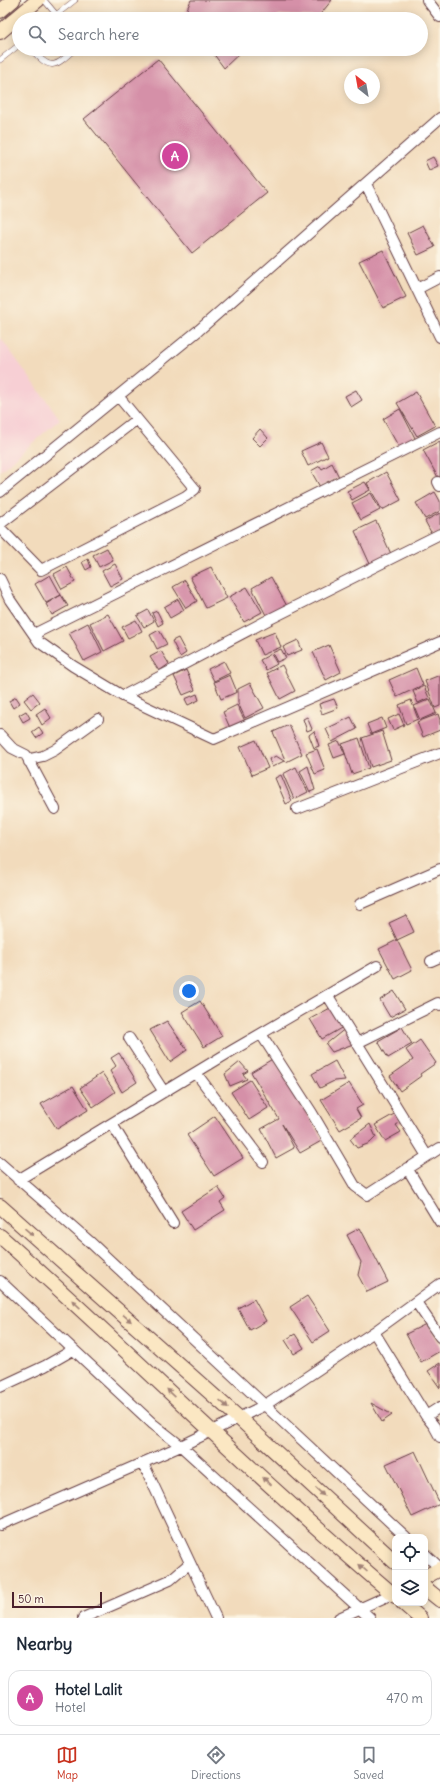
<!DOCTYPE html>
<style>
body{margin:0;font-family:Delius,sans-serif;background:#f6f6f7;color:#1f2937}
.controls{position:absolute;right:12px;bottom:12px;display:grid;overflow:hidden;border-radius:8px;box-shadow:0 2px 10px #0003}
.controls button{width:36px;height:36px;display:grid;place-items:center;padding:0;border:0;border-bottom:1px solid #e0e1e3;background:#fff;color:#1f2937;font:20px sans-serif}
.compass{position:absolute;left:344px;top:68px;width:36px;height:36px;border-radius:50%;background:#fff;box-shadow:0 2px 10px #0003;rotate:329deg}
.scale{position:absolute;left:12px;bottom:10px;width:90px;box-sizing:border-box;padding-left:4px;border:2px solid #4a1f2b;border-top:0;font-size:11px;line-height:14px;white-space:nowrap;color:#4a1f2b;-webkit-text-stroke:3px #fcf5e5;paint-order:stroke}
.you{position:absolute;left:189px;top:991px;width:14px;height:14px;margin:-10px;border:3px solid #fff;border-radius:50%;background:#1a73e8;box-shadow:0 0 0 6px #1a73e833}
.badge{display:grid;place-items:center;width:26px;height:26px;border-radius:50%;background:#c8321e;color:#fff;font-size:13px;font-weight:700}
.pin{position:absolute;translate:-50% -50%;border:2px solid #fff;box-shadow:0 1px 4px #0006}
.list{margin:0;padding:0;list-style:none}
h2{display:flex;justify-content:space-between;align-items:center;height:52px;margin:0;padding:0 16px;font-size:17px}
h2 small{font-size:13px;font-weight:400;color:#747a83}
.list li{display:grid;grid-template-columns:26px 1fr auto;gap:12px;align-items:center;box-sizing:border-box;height:56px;margin:0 8px 8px;padding:0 8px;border:1px solid #e0e1e3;border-radius:12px}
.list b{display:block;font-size:15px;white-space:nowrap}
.list p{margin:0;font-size:13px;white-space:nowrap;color:#747a83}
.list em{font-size:13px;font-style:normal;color:#747a83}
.icon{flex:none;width:22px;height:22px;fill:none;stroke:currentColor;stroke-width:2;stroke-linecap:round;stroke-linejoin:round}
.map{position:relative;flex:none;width:440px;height:1618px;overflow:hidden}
.search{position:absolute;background:#fff;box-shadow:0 2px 10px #0003;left:12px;right:12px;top:12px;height:44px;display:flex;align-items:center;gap:10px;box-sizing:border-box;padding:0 14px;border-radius:22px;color:#747a83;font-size:15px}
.sheet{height:116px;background:#fff}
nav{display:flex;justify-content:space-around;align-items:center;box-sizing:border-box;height:56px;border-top:1px solid #e0e1e3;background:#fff;font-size:11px;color:#747a83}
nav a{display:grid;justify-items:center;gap:2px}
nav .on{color:#c8321e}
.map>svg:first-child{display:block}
</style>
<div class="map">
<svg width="440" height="1618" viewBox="0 0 440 1618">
<rect width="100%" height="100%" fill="#fcf5e5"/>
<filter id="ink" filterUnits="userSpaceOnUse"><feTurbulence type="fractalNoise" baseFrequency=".025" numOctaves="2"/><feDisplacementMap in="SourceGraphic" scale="8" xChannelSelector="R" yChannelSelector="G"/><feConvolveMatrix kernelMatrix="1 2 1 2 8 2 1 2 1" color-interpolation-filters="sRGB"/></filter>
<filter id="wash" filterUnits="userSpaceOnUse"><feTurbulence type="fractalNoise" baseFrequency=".012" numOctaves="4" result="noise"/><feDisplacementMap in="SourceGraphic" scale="16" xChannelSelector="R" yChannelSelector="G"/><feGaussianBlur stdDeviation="0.9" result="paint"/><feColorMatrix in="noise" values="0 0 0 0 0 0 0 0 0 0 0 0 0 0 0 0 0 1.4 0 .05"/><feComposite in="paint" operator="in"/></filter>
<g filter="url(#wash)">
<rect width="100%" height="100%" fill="#f2dbbc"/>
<path fill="#f7cfd4" d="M0 337 60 419 0 471Z"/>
<g id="blocks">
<path fill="#d590a8" d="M191 0H332L318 17 279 15 275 19H186L184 16Z
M210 49H244L224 68Z
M158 59 267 193 192 253 84 119Z
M433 157 438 166 429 170 425 161Z
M423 225 435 247 418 255 407 233Z
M383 250 406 297 383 308 359 261Z
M356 390 362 400 351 407 345 396Z
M416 392 435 426 417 436 397 403Z
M400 409 416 440 400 449 383 419Z
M260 429 268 438 260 446 252 438Z
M440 441V481L423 450Z
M321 442 328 456 308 466 301 451Z
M332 463 339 477 320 487 311 471 320 466 322 469Z
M386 472 401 500 382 510 367 483Z
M365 482 370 490 352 500 347 491Z
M435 492 440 501V511L425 519 416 503Z
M371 493 380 510 361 520 352 503Z
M440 513V532L433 536 425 521Z
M376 521 391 554 370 564 355 531Z
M107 548 113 560 99 567 93 555Z
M88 559 91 567 86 570 82 562Z
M115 564 123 579 110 586 102 571Z
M67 567 75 582 62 589 54 574Z
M211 567 227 598 206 608 190 577Z
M50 575 61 595 46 603 35 584Z
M271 577 288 608 268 619 252 588Z
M185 580 197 601 186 608 173 587Z
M247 587 262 612 244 622 229 597Z
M61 595 68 606 52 615 46 604Z
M178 599 184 610 170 618 164 607Z
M148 610 154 621 144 627 137 616Z
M157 611 163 623 158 626 152 613Z
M108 614 123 641 104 651 90 623Z
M136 620 142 631 128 638 122 627Z
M88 623 102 652 84 661 69 633Z
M159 630 167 644 157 649 150 635Z
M275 632 281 647 262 655 255 640Z
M178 638 186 653 180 657 172 641Z
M298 640 302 650 287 656 283 647Z
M329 645 341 672 326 680 313 652Z
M281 649 286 658 277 662 272 653Z
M161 651 169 664 159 671 150 657Z
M271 654 277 664 266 670 260 660Z
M224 661 230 673 214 681 208 669Z
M282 665 295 691 280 699 267 673Z
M416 668 423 685 397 697 389 680Z
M186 670 195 690 183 695 174 676Z
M230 675 237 692 221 699 214 682Z
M440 675V706L435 708 425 681Z
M250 683 264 708 245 718 238 703V689Z
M424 686 429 698 418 703 413 691Z
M33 693 40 702 31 709 24 700Z
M197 694 199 700 188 705 185 699Z
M16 697 20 703 13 708 9 701Z
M334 699 338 708 322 714 319 704Z
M430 699 436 713 420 720 414 706Z
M411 700 418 719 406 724 399 705Z
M237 705 245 721 230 728 223 712Z
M45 708 51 718 42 725 36 714Z
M26 711 30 718 23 722 19 715Z
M399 714 404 725 393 730 388 719Z
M438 714 440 720V730L423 737 417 722Z
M307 717 312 729 307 731 303 719Z
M351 717 357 729 332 742 326 729Z
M382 718 386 728 371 734 367 724Z
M289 725 302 754 286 762 273 732Z
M39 727 43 733 36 738 32 732Z
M314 731 319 746 314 748 309 735Z
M382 731 391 760 371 767 362 738Z
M359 738 369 768 352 774 342 744Z
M256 740 268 768 252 775 240 747Z
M339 741 345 754 334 758 329 745Z
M317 749 325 770 315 774 306 753Z
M276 756 284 761 272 767 269 759Z
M308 766 315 790 310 792 300 771Z
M296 767 308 792 294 799 283 774Z
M281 775 292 801 286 804 275 778Z
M406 915 414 932 397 940 412 970 395 979 379 949 397 940 389 923Z
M394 991 405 1009 390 1017 380 1000Z
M200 1001 222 1036 204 1047 182 1012Z
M332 1007 343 1027 322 1039 310 1019Z
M167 1021 187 1050 170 1062 150 1030Z
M402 1027 412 1044 388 1058 378 1041Z
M346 1028 353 1044 332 1052 326 1044Z
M420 1040 436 1063 420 1074 421 1076 400 1091 390 1076 413 1060 406 1050Z
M119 1053 137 1082 122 1092 110 1071 116 1066 111 1058Z
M274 1058 323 1140 300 1153 282 1124 294 1148 276 1158 261 1129 279 1119 251 1072Z
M335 1061 345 1080 334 1081 320 1088 312 1074Z
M240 1062 248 1071 243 1074 247 1079 230 1086 225 1074Z
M102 1073 115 1092 93 1107 80 1088Z
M250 1080 268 1108 249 1120 231 1092Z
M349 1083 363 1105 356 1109 361 1118 340 1130 321 1100Z
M73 1086 88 1110 57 1129 41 1104Z
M396 1113 401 1122 396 1125 401 1132 385 1141 375 1125Z
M215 1116 243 1158 214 1176 187 1135Z
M370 1124 376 1137 370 1143 357 1148 350 1139Z
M218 1187 225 1198 220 1202 225 1210 193 1230 181 1211Z
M360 1228 388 1282 367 1292 358 1275 361 1262 347 1235Z
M307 1296 330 1331 313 1342 290 1307Z
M254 1299 266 1321 250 1330 238 1308Z
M428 1323 440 1345V1351L421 1362 406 1334Z
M295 1334 304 1348 294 1354 285 1340Z
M440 1363V1388L428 1371Z
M371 1403 389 1413 392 1415 382 1422Z
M415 1451 440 1504 412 1517 386 1464Z"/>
</g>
</g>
<g filter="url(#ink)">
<use href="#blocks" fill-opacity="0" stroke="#633b41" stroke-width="1"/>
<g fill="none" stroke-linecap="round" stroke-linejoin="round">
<g stroke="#633b41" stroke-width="6">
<path id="lane" d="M44 0 60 19
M51 19 75 0
M31 49C51 71 54 68 75 49
M0 60 19 45"/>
</g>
<g stroke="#633b41" stroke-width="12">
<path id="street" d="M427 0 440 17
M366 184 440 337
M417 289 440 277
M438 482 440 486
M0 492 199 330 440 118
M0 524 137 419
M0 528 41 570 186 496 195 489 118 396
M0 579 10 600 39 642 73 666 123 696 270 619 440 534
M34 634 440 432
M123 696 214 739 440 642
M0 735 12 748 26 755 55 809
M29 762 30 759 43 756 55 750 98 719
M297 809 440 753
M360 904 440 869
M431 961 440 957
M328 996 427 1156
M261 1034 312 1113 355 1186 367 1195 440 1148
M129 1038 164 1092
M357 1043 438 1003 440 1005
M196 1073 263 1162
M112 1124 173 1223
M0 1163 89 1241 406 1537
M407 1168 440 1222
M18 1180 233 1050 377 966
M0 1281 153 1424 181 1446 370 1618
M416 1302 440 1337
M374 1332 426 1416 440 1407
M0 1387 45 1366 73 1350
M426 1416 434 1426 440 1437
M143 1463 216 1618
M0 1525 181 1446 265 1405 374 1332 440 1284
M425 1554 440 1568
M83 1618 170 1580 190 1563
M339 1618 392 1594"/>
</g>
<g stroke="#633b41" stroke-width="16">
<path id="secondary" d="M0 11 13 0
M0 32 38 0
M0 1206 240 1419 395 1562
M0 1236C133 1354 259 1481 395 1596
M425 1577 440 1569
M425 1588 440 1600
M403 1603 420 1618"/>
</g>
<use href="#lane" stroke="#fff" stroke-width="5"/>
<use href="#street" stroke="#fff" stroke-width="10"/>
<use href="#secondary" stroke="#fbe7c3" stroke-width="14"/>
</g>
<defs><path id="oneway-solid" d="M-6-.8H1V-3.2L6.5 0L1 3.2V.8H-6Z"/></defs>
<g fill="#a28377">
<use href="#oneway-solid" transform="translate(29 1232) rotate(41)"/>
<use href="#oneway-solid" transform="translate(76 1304) rotate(-137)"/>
<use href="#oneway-solid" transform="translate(127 1318) rotate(41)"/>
<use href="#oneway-solid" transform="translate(171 1393) rotate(-137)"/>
<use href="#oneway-solid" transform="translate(224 1404) rotate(42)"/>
<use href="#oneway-solid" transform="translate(267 1481) rotate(-138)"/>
<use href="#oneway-solid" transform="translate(320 1492) rotate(43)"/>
<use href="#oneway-solid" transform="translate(363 1568) rotate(-138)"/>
</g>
</g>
</svg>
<div class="controls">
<button><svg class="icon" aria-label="locate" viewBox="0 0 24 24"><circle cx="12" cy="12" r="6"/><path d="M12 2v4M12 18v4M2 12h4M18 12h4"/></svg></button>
<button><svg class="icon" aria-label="layers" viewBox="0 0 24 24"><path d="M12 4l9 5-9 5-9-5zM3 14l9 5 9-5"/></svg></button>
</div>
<svg class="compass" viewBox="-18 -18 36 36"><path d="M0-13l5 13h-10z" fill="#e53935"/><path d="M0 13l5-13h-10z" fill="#747a83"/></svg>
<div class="scale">50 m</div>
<div class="you"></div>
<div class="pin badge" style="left:175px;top:156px;background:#d1479c">A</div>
<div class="search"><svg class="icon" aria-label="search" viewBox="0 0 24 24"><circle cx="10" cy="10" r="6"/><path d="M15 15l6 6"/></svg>Search here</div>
</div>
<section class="sheet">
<h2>Nearby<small></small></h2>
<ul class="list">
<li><span class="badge" style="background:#d1479c">A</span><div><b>Hotel Lalit</b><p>Hotel</p></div><em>470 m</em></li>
</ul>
</section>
<nav>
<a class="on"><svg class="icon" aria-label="map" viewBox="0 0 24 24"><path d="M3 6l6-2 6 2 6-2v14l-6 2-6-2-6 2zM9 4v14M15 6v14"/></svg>Map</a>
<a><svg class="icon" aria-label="directions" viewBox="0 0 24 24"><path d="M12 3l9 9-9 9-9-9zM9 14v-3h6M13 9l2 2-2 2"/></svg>Directions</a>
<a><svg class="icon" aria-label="saved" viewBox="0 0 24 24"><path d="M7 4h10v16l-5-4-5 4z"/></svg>Saved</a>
</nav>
